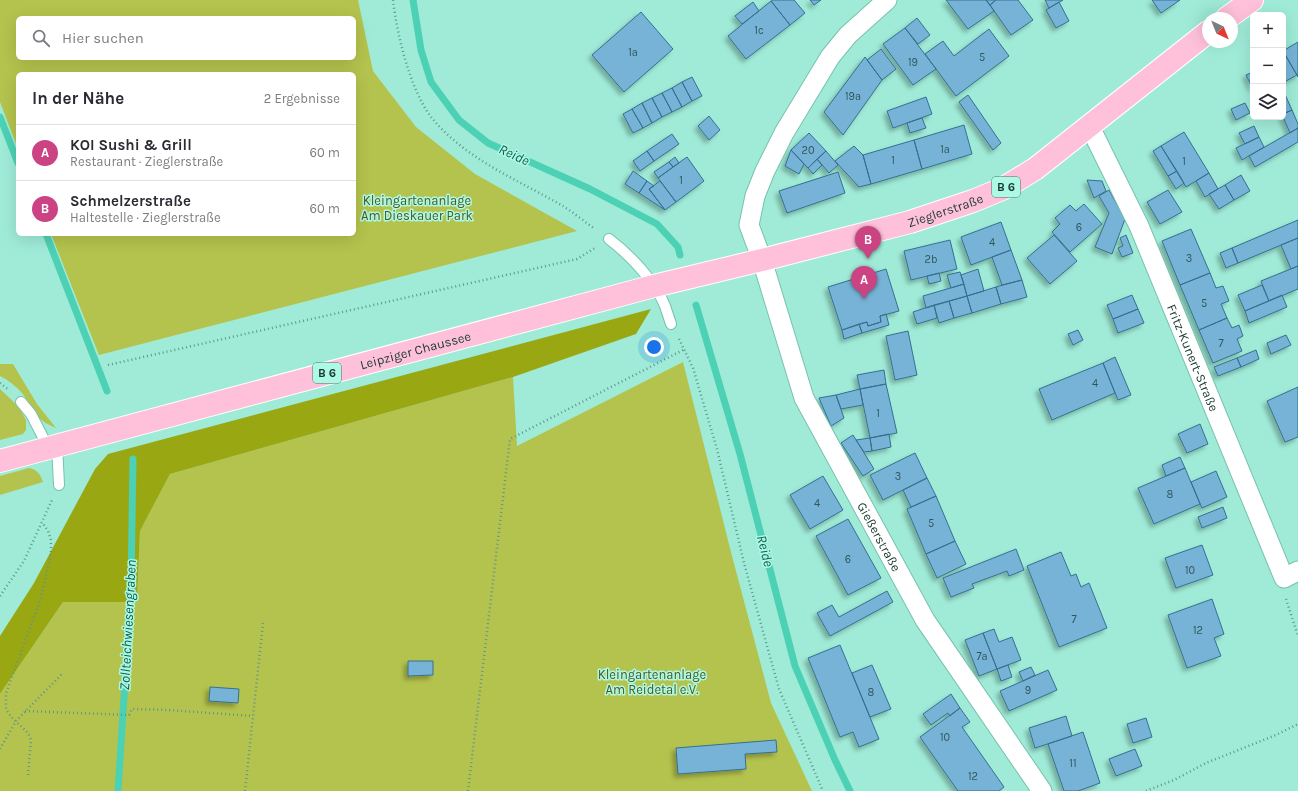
<!DOCTYPE html>
<html lang="de">
<meta charset="utf-8">
<style>
body{margin:0;font-family:Karla,sans-serif;background:#f7f7f7;color:#2b2b33}
.controls{position:absolute;right:12px;top:12px;display:grid;overflow:hidden;border-radius:6px;box-shadow:0 4px 16px #0002}
.controls button{width:36px;height:36px;display:grid;place-items:center;padding:0;border:0;border-bottom:1px solid #e1e1e2;background:#fff;color:#2b2b33;font:20px sans-serif}
.compass{position:absolute;left:1202px;top:12px;width:36px;height:36px;border-radius:50%;background:#fff;box-shadow:0 4px 16px #0002;rotate:137deg}
.you{position:absolute;left:654px;top:347px;width:14px;height:14px;margin:-10px;border:3px solid #fff;border-radius:50%;background:#1a73e8;box-shadow:0 0 0 6px #1a73e833}
.badge{display:grid;place-items:center;width:26px;height:26px;border-radius:50%;background:#cb4382;color:#fff;font-size:13px;font-weight:700}
.pin{position:absolute;translate:-50% -33px;filter:drop-shadow(0 1px 2px #0008)}
.pin::after{content:'';position:absolute;top:21px;width:14px;height:12px;background:inherit;clip-path:polygon(0 0,100% 0,50% 100%)}
.list{margin:0;padding:0;list-style:none}
h2{display:flex;justify-content:space-between;align-items:center;height:52px;margin:0;padding:0 16px;font-size:17px}
h2 small{font-size:13px;font-weight:400;color:#7c7c81}
.list li{display:grid;grid-template-columns:26px 1fr auto;gap:12px;align-items:center;box-sizing:border-box;height:56px;padding:0 16px;border-top:1px solid #e1e1e2}
.list b{display:block;font-size:15px;white-space:nowrap}
.list p{margin:0;font-size:13px;white-space:nowrap;color:#7c7c81}
.list em{font-size:13px;font-style:normal;color:#7c7c81}
.icon{flex:none;width:22px;height:22px;fill:none;stroke:currentColor;stroke-width:2;stroke-linecap:round;stroke-linejoin:round}
.map{position:relative;flex:none;width:1298px;height:791px;overflow:hidden}
.search{position:absolute;background:#fff;box-shadow:0 4px 16px #0002;left:16px;top:16px;width:340px;height:44px;display:flex;align-items:center;gap:10px;box-sizing:border-box;padding:0 14px;border-radius:6px;color:#7c7c81;font-size:15px}
.panel{position:absolute;background:#fff;box-shadow:0 4px 16px #0002;left:16px;top:72px;width:340px;height:164px;border-radius:6px}
.map>svg:first-child{display:block}
</style>
<div class="map">
<svg width="1298" height="791" viewBox="0 0 1298 791">
<defs>
<filter id="shadow"><feDropShadow dx="-3.5" dy="3.5" stdDeviation="2" flood-color="#0004"/></filter>
</defs>
<rect width="100%" height="100%" fill="#9febd7"/>
<path fill="#b4c34d" fill-rule="evenodd" d="M0 0H358L373 71 416 127 475 174 577 231 99 355 51 234H354V74H18V149L0 102ZM18 18H354V58H18Z
M683 362 732 556 771 703 812 791H0V694L63 602H137L140 531 170 474 513 377 517 446Z
M0 364H13L37 404 56 428C34 419 35 410 22 393 16 386 8 380 0 376Z
M0 389 19 407 26 420V430L23 434 0 440Z
M29 468C38 470 40 474 43 482L0 495V476Z"/>
<path fill="#99a713" d="M651 309 636 334 513 377 170 474 140 531 137 602H63L0 694V636L34 583 95 469 108 454Z"/>
<g fill="none" stroke-linecap="round" stroke-linejoin="round">
<path stroke="#4cd1b4" stroke-width="7" d="M413 0 421 50 431 82 459 120 488 143 590 189 657 224 678 247 680 255
M0 117 18 163
M46 234 107 391
M696 305 740 454 795 666 835 760 850 791
M118 791 131 588 133 459"/>
</g>
<path fill="#77b3d6" stroke="#357091" filter="url(#shadow)" d="M773 0H794L805 13 790 25 771 1Z
M810 0H821L814 5Z
M946 0H986L994 11 968 29Z
M986 0H996L990 5Z
M996 0H1018L1033 20 1011 35 990 5Z
M1045 0H1063L1049 8Z
M1152 0H1180L1161 13Z
M771 1 790 25 746 59 728 36Z
M753 2 759 11 742 24 735 16Z
M1059 2 1069 21 1056 28 1046 10Z
M641 12 673 49 624 92 592 55Z
M917 18 930 35 918 44 905 28Z
M905 28 936 69 913 85 883 44Z
M989 29 1009 56 956 96 925 54 943 41 954 56Z
M1298 42V77L1283 51Z
M881 49 896 69 882 80 867 60Z
M1283 51 1297 75 1286 81 1283 76Z
M865 57 882 80 843 135 824 112Z
M1253 72V89L1246 75Z
M692 77 702 96 692 101 682 82Z
M682 82 692 101 682 107 672 88Z
M672 88 682 107 672 112 662 93Z
M1283 90 1292 110 1283 114Z
M662 93 672 112 662 117 652 98Z
M968 95 1001 143 993 150 959 102Z
M926 97 932 114 893 128 887 111Z
M652 98 662 117 652 123 642 103Z
M642 103 652 123 643 128 632 109Z
M1245 103 1250 113 1236 120 1231 109Z
M632 109 643 128 633 133 623 114Z
M1292 110 1298 124V128L1290 133 1283 117V114Z
M709 116 720 130 709 140 698 126Z
M922 118 926 128 910 133 907 123Z
M964 125 972 154 922 169 914 140Z
M1254 126 1259 137 1245 144 1239 133Z
M1298 128V142L1255 167 1249 156Z
M1184 132 1209 173 1186 187 1161 146Z
M809 133 826 151 808 168 791 150Z
M672 134 679 144 654 161 647 151Z
M1259 137 1264 147 1242 160 1236 148Z
M914 140 922 169 871 184 863 155Z
M854 146 863 155 871 184 859 187 835 161Z
M1161 146 1177 171 1168 176 1153 151Z
M791 150 804 164 799 174 785 166Z
M647 151 654 161 640 171 633 161Z
M826 151 838 165 829 173 817 159Z
M675 157 679 163 673 167 669 162Z
M687 157 704 181 676 202 658 178Z
M817 159 822 165 813 174 808 168Z
M669 162 673 167 658 178 654 172Z
M633 171 647 181 639 193 625 184Z
M1177 171 1184 183 1176 189 1168 176Z
M838 172 845 193 787 213 779 191Z
M1209 173 1218 189 1205 197 1196 181Z
M1241 175 1250 191 1234 200 1225 185Z
M1087 180 1102 181 1106 191 1094 198Z
M647 181 654 186 649 189 665 210 639 193Z
M660 181 676 202 665 210 649 189Z
M1225 185 1234 200 1219 209 1209 194Z
M1109 190 1125 219 1112 254 1095 247 1109 213 1099 196Z
M1168 190 1182 212 1160 224 1147 202Z
M1084 204 1102 224 1070 252 1052 232 1060 224 1055 218 1070 205 1076 211Z
M1298 220V238L1238 263 1232 248Z
M1001 222 1011 250 971 265 961 237Z
M1191 229 1210 273 1180 285 1162 241Z
M1054 235 1077 261 1050 284 1027 258Z
M1126 235 1133 253 1122 257 1118 248 1123 246 1120 238Z
M1298 238V266L1291 269 1281 245Z
M950 240 957 269 911 280 904 251Z
M1232 248 1238 263 1226 268 1220 253Z
M1011 250 1022 280 1002 285 992 257Z
M1298 266V289L1269 301 1261 281Z
M886 269 899 311 880 316 881 322 868 326 867 322 842 330 828 287Z
M978 269 984 291 967 296 961 275Z
M960 272 964 284 951 288 947 275Z
M939 273 941 281 929 284 927 276Z
M1210 273 1216 288 1223 286 1229 301 1221 304 1227 318 1199 330 1180 285Z
M1022 280 1027 297 1001 304 996 287Z
M964 284 967 296 926 308 923 296Z
M1262 285 1269 301 1245 311 1238 295Z
M996 287 1001 304 972 313 967 296Z
M1132 295 1138 309 1113 319 1107 305Z
M1282 295 1287 307 1249 323 1245 311Z
M967 296 972 313 954 318 949 301Z
M949 301 954 318 939 323 934 305Z
M934 305 937 318 917 324 913 312Z
M1138 309 1144 323 1118 333 1113 319Z
M886 314 889 325 862 333 859 324 867 322 868 326 881 322 880 316Z
M1227 318 1232 328 1239 325 1243 336 1237 339 1242 351 1213 363 1199 330Z
M859 324 862 333 844 339 842 330Z
M1078 330 1083 340 1073 345 1068 334Z
M908 331 917 375 895 380 886 336Z
M1286 335 1291 345 1271 354 1267 343Z
M1256 350 1259 359 1241 367 1237 358Z
M1115 357 1131 395 1118 400 1103 363Z
M1237 358 1241 367 1218 376 1214 367Z
M1103 363 1115 393 1052 420 1039 389Z
M884 370 886 384 860 389 857 375Z
M886 384 897 433 870 438 860 389Z
M1298 387V437L1285 442 1267 401Z
M860 389 863 405 841 409 836 395Z
M836 395 844 418 831 426 819 398Z
M1200 424 1208 444 1187 453 1178 434Z
M889 434 891 447 872 451 870 438Z
M853 435 874 469 863 476 841 443Z
M870 438 872 451 864 452 856 440Z
M915 453 927 478 883 500 870 475Z
M1180 457 1185 468 1166 476 1162 465Z
M1185 468 1200 504 1154 524 1138 488Z
M1216 471 1227 497 1202 508 1191 482Z
M823 476 843 510 810 529 790 495Z
M927 478 936 496 911 507 903 490Z
M936 496 955 541 926 554 907 509Z
M1223 507 1227 518 1202 528 1198 517Z
M848 519 881 578 848 595 816 536Z
M955 541 966 564 937 578 926 554Z
M1202 545 1213 575 1176 588 1165 558Z
M1016 549 1024 570 1009 576 1007 571 972 584 974 588 951 597 943 578Z
M1061 552 1071 576 1076 574 1081 587 1089 583 1107 628 1059 647 1027 566Z
M887 591 893 602 830 636 817 613 832 605 839 617Z
M1212 599 1224 634 1214 638 1221 656 1187 668 1168 615Z
M994 629 999 642 1012 637 1021 660 997 669 983 633Z
M983 633 997 669 979 676 965 640Z
M840 645 879 739 859 747 853 732 840 737 808 658Z
M408 661H433V675L408 676Z
M872 665 891 709 870 717 852 673Z
M1008 665 1012 677 1001 681 997 669Z
M1031 667 1035 675 1023 681 1019 672Z
M1048 670 1057 690 1009 711 1000 691Z
M210 687 239 689 238 703 209 701Z
M951 694 960 708 950 716 948 713 931 725 923 714Z
M960 708 970 722 962 727 1004 787 999 791H958L920 737Z
M1066 716 1072 736 1035 748 1029 728Z
M1146 718 1152 737 1133 743 1127 724Z
M1083 732 1100 783 1078 791H1064L1048 744Z
M776 740 777 752 745 754 746 769 678 774 676 748Z
M1135 749 1142 766 1116 776 1109 759Z"/>
<g fill="none" stroke-linecap="round" stroke-linejoin="round">
<g stroke="#77c2ae" stroke-width="12">
<path id="service" d="M609 239C630 255 655 281 665 306 667 312 669 318 671 324
M21 402 31 414 48 447
M57 444 59 485"/>
</g>
<g stroke="#77c2ae" stroke-width="21">
<g id="minor">
<path id="s1" d="M887 0 848 35 830 57 784 133 765 171 755 196 749 225 762 260 804 398 925 620 1042 791"/>
<path id="s2" d="M1089 125 1139 226 1284 578 1298 571"/>
</g>
</g>
<g stroke="#fff" stroke-width="24">
<g id="primary">
<path d="M1227 18 1252 0"/>
<path id="s3" d="M0 461 654 286 762 260 910 222 973 201 1002 189 1035 169 1208 32"/>
</g>
</g>
<path stroke="#609789" stroke-width="2.5" stroke-dasharray="1 3" stroke-linecap="butt" d="M393 0C397 35 410 89 431 117 465 159 518 180 563 206 574 213 585 222 595 229
M679 339 693 368 717 449 744 563 779 689 823 791
M108 365 577 259 595 248
M0 383 9 390
M0 596 24 561 52 500
M1286 599 1298 636
M25 711 129 715 132 709 168 710 253 716
M0 749 16 721 62 674
M28 775 31 740 28 733 11 717 6 709V693L41 598 51 554V540L48 531 42 522
M245 791 263 623
M468 791 510 439 685 349
M1146 791 1174 780 1206 763 1276 735 1298 724"/>
<use href="#service" stroke="#fff" stroke-width="10"/>
<use href="#minor" stroke="#fff" stroke-width="19"/>
<use href="#primary" stroke="#fec1d9" stroke-width="22"/>
</g>
<g text-anchor="middle" dominant-baseline="central" stroke-width="3" stroke-linejoin="round" paint-order="stroke">
<g font-size="11" fill="#30575a">
<text x="759" y="30">1c</text>
<text x="633" y="52">1a</text>
<text x="982" y="57">5</text>
<text x="913" y="62">19</text>
<text x="853" y="96">19a</text>
<text x="945" y="149">1a</text>
<text x="808" y="150">20</text>
<text x="893" y="160">1</text>
<text x="1184" y="161">1</text>
<text x="681" y="180">1</text>
<text x="1079" y="227">6</text>
<text x="992" y="242">4</text>
<text x="1189" y="258">3</text>
<text x="931" y="259">2b</text>
<text x="1204" y="303">5</text>
<text x="1221" y="343">7</text>
<text x="1095" y="383">4</text>
<text x="878" y="413">1</text>
<text x="898" y="476">3</text>
<text x="1170" y="494">8</text>
<text x="817" y="503">4</text>
<text x="931" y="523">5</text>
<text x="848" y="559">6</text>
<text x="1190" y="570">10</text>
<text x="1074" y="619">7</text>
<text x="1198" y="630">12</text>
<text x="982" y="656">7a</text>
<text x="1028" y="690">9</text>
<text x="871" y="692">8</text>
<text x="945" y="737">10</text>
<text x="1073" y="763">11</text>
<text x="973" y="776">12</text>
</g>
<g fill="#acf9e4" stroke="#457266" stroke-width="1">
<rect x="992" y="177" width="28" height="20" rx="3"/>
<rect x="313" y="363" width="28" height="20" rx="3"/>
</g>
<g font-size="12" font-weight="bold" fill="#193830">
<text x="1006" y="187">B 6</text>
<text x="327" y="373">B 6</text>
</g>
<g font-size="13" fill="#505724" stroke="#acf9e4">
<text x="417" y="200">Kleingartenanlage<tspan x="417" dy="15">Am Dieskauer Park</tspan></text>
<text x="652" y="674">Kleingartenanlage<tspan x="652" dy="15">Am Reidetal e.V.</tspan></text>
</g>
<g font-size="13" fill="#193830" stroke="#acf9e4">
<text stroke="none"><textPath href="#s3" startOffset="978">Zieglerstraße</textPath></text>
<text stroke="none"><textPath href="#s3" startOffset="430">Leipziger Chaussee</textPath></text>
<text stroke="none"><textPath href="#s2" startOffset="255">Fritz-Kunert-Straße</textPath></text>
<text stroke="none"><textPath href="#s1" startOffset="608">Gießerstraße</textPath></text>
</g>
<g font-size="14" font-style="italic" fill="#135d4e" stroke="#acf9e4">
<text transform="translate(514 155) rotate(25)">Reide</text>
<text transform="translate(765 551) rotate(76)">Reide</text>
<text transform="translate(128 625) rotate(-87)">Zollteichwiesengraben</text>
</g>
</g>
</svg>
<div class="controls">
<button>+</button>
<button>−</button>
<button><svg class="icon" aria-label="layers" viewBox="0 0 24 24"><path d="M12 4l9 5-9 5-9-5zM3 14l9 5 9-5"/></svg></button>
</div>
<svg class="compass" viewBox="-18 -18 36 36"><path d="M0-13l5 13h-10z" fill="#e53935"/><path d="M0 13l5-13h-10z" fill="#7c7c81"/></svg>
<div class="you"></div>
<div class="pin badge" style="left:864px;top:299px">A</div>
<div class="pin badge" style="left:868px;top:259px">B</div>
<div class="search"><svg class="icon" aria-label="search" viewBox="0 0 24 24"><circle cx="10" cy="10" r="6"/><path d="M15 15l6 6"/></svg>Hier suchen</div>
<section class="panel">
<h2>In der Nähe<small>2 Ergebnisse</small></h2>
<ul class="list">
<li><span class="badge">A</span><div><b>KOI Sushi &amp; Grill</b><p>Restaurant · Zieglerstraße</p></div><em>60 m</em></li>
<li><span class="badge">B</span><div><b>Schmelzerstraße</b><p>Haltestelle · Zieglerstraße</p></div><em>60 m</em></li>
</ul>
</section>
</div>
